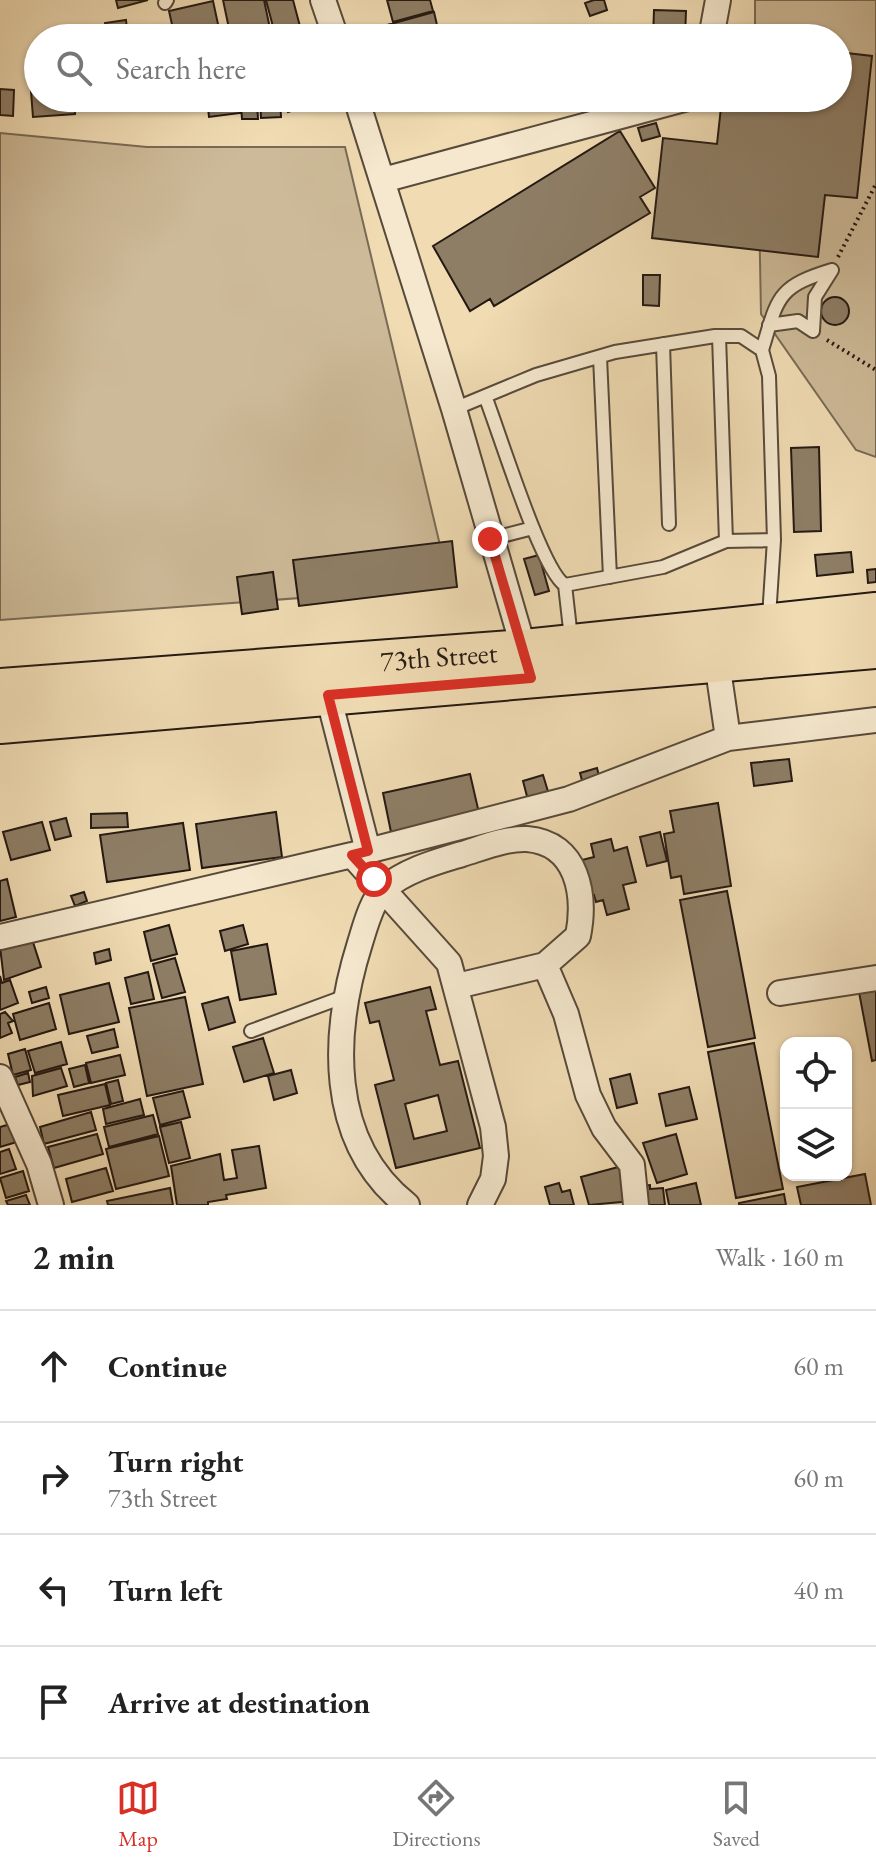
<!DOCTYPE html>
<meta charset="utf-8">
<style>
body{margin:0;font-family:"EB Garamond",serif;background:#f6f6f6;color:#222}
.controls{position:absolute;right:24px;bottom:24px;display:grid;overflow:hidden;border-radius:16px;box-shadow:0 2px 6px #0004}
.controls button{width:72px;height:72px;display:grid;place-items:center;padding:0;border:0;border-bottom:2px solid #e0e0e0;background:#fff;color:#222;font:40px sans-serif}
.stop{position:absolute;width:24px;height:24px;margin:-18px;border:6px solid #d93025;border-radius:50%;background:#fff}
.stop.end{background:#d93025;border-color:#fff;box-shadow:0 2px 8px #0008}
.list{margin:0;padding:0;list-style:none}
h2{display:flex;justify-content:space-between;align-items:center;height:104px;margin:0;padding:0 32px;font-size:34px}
h2 small{font-size:26px;font-weight:400;color:#767676}
.list li{display:grid;grid-template-columns:52px 1fr auto;gap:24px;align-items:center;box-sizing:border-box;height:112px;padding:0 32px;border-top:2px solid #e0e0e0}
.list b{display:block;font-size:30px;white-space:nowrap}
.list p{margin:0;font-size:26px;white-space:nowrap;color:#767676}
.list em{font-size:26px;font-style:normal;color:#767676}
.icon{flex:none;width:44px;height:44px;fill:none;stroke:currentColor;stroke-width:2;stroke-linecap:round;stroke-linejoin:round}
.map{position:relative;flex:none;width:876px;height:1205px;overflow:hidden}
.search{position:absolute;background:#fff;box-shadow:0 2px 6px #0004;left:24px;right:24px;top:24px;height:88px;display:flex;align-items:center;gap:20px;box-sizing:border-box;padding:0 28px;border-radius:44px;color:#767676;font-size:30px}
.sheet{height:552px;background:#fff}
nav{display:flex;justify-content:space-around;align-items:center;box-sizing:border-box;height:112px;border-top:2px solid #e0e0e0;background:#fff;font-size:22px;color:#767676}
nav a{display:grid;justify-items:center;gap:4px}
nav .on{color:#d93025}
.map>svg:first-child{display:block}
</style>
<div class="map">
<svg width="876" height="1205" viewBox="0 0 876 1205">
<rect width="100%" height="100%" fill="#f0dbb3"/>
<filter id="stains"><feTurbulence type="fractalNoise" baseFrequency=".0025" numOctaves="4"/><feColorMatrix values="0 0 0 0 .2 0 0 0 0 .09 0 0 0 0 .02 0 0 0 .5 -.17"/></filter>
<radialGradient id="worn" r=".72"><stop offset=".6" stop-color="#630" stop-opacity="0"/><stop offset="1" stop-color="#630" stop-opacity=".3"/></radialGradient>
<path fill="#cdba98" stroke="#786a55" stroke-width="2" d="M755 0H876V457L856 450 761 314 757 98H838V38H755Z
M0 133 147 147H345L450 587 0 620Z"/>
<path fill="#8e7e66" stroke="#241912" stroke-width="2" fill-rule="evenodd" d="M116 0H148L118 8Z
M223 0H264L272 38H231Z
M266 0H293L302 34 276 38Z
M387 0H430L433 11 393 22Z
M594 0H604L607 10 590 16 585 3Z
M213 1 221 38H175L169 11Z
M654 10 686 11 685 38H653Z
M434 12 437 25 390 37 387 25Z
M126 20 127 29 140 27 141 38H82V34L106 31 105 23Z
M838 52 872 56 857 198 825 195 818 257 652 238 663 138 717 144 722 98H838Z
M38 65V98H74L75 114 33 117 29 66Z
M0 89 14 90 13 116 0 115Z
M89 98H148L90 105Z
M207 98H238L240 113 209 117Z
M260 98H280L281 117 261 118Z
M283 98H300L303 107 288 112Z
M257 103 258 119H242L241 105Z
M656 123 660 136 642 141 638 128Z
M620 131 655 188 640 197 650 213 494 306 490 299 470 311 433 246Z
M643 275H660L659 306 643 305Z
M821 311a14 14 0 1 1 28 0a14 14 0 1 1-28 0Z
M819 447 821 531 794 532 791 448Z
M452 541 457 587 299 606 293 560Z
M851 552 853 572 817 576 815 555Z
M539 555 549 591 535 595 524 559Z
M876 569V582L868 583 867 570Z
M273 572 278 609 242 614 237 577Z
M789 759 792 781 754 786 751 763Z
M597 768 600 780 583 784 580 773Z
M470 774 479 813 391 832 383 793Z
M543 775 550 798 529 804 523 781Z
M718 803 731 886 684 894 681 876 671 878 664 834 674 832 670 811Z
M276 812 282 857 202 868 196 824Z
M127 813 128 827 91 828V814Z
M66 818 71 836 55 840 50 822Z
M42 822 50 850 11 860 3 832Z
M183 823 190 870 107 882 100 835Z
M660 832 667 861 647 866 640 837Z
M611 839 614 851 627 847 636 882 623 885 629 909 607 915 603 900 596 902 594 895 587 897 578 861 594 857 591 844Z
M7 879 16 917 0 921V881Z
M727 891 755 1038 708 1047 680 900Z
M84 892 87 901 75 906 71 896Z
M169 925 177 954 151 961 144 932Z
M243 925 248 944 225 951 220 931Z
M31 936 41 967 4 980 0 947Z
M267 944 276 994 240 1000 231 951Z
M109 949 111 960 96 964 94 953Z
M175 958 185 992 162 998 153 964Z
M148 972 154 999 131 1004 125 978Z
M0 976 2 983 10 980 18 1003 0 1010Z
M109 983 119 1022 69 1034 60 995Z
M46 987 49 998 32 1003 29 992Z
M430 987 436 1009 426 1011 440 1065 458 1061 480 1148 396 1168 375 1085 394 1080 379 1021 370 1023 365 1003ZM438 1095 447 1131 414 1139 405 1104Z
M876 989V1060L872 1061 859 992Z
M185 997 203 1084 147 1096 129 1008Z
M228 997 235 1022 209 1030 202 1004Z
M49 1003 56 1029 20 1040 13 1014Z
M5 1012 13 1021 8 1023 12 1033 0 1038V1014Z
M114 1029 118 1047 92 1053 87 1036Z
M263 1038 274 1073 244 1082 233 1047Z
M61 1042 67 1064 35 1073 28 1051Z
M754 1043 783 1189 736 1198 708 1052Z
M25 1049 31 1070 13 1075 8 1054Z
M120 1055 125 1075 91 1083 86 1063Z
M85 1065 89 1083 74 1087 69 1069Z
M61 1068 67 1086 33 1096 32 1076Z
M291 1070 297 1093 274 1100 268 1076Z
M28 1073 30 1082 18 1085 15 1077Z
M630 1074 637 1103 617 1108 610 1079Z
M118 1080 123 1101 111 1104 106 1083Z
M105 1084 110 1105 63 1116 58 1095Z
M689 1087 697 1119 666 1126 659 1094Z
M183 1091 190 1117 160 1125 153 1098Z
M140 1099 144 1115 106 1124 103 1109Z
M91 1112 96 1130 44 1144 40 1127Z
M153 1115 158 1134 109 1147 104 1127Z
M181 1122 190 1158 169 1163 160 1127Z
M14 1123 20 1141 0 1147V1127Z
M97 1134 103 1154 54 1168 48 1147Z
M676 1134 687 1174 657 1183 643 1143Z
M159 1136 169 1176 116 1189 106 1149Z
M259 1146 266 1188 226 1195 227 1199 208 1202V1205H177L171 1166 220 1154 224 1180 237 1178 232 1150Z
M9 1149 16 1169 0 1174V1152Z
M622 1166 632 1201 589 1205 581 1177Z
M106 1168 113 1191 72 1202 66 1179Z
M23 1171 29 1191 6 1198 0 1178Z
M865 1174 871 1205H801L797 1187Z
M559 1183 562 1192 570 1190 574 1205H550L545 1187Z
M696 1183 701 1205H669L666 1190Z
M650 1185V1189L663 1188 665 1205H643L641 1186Z
M170 1188 173 1205H108L107 1201Z
M784 1194 786 1205H739V1203Z
M26 1195 30 1205H8L6 1201Z"/>
<g fill="none" stroke-linecap="round" stroke-linejoin="round">
<g stroke="#574a3a" stroke-width="16">
<path id="lane" d="M165 3 167 0
M769 325 798 321 813 331 815 297 832 270
M719 336 726 541
M663 344 669 524
M762 350C778 298 776 287 832 270
M600 357 610 577
M485 396C499 431 541 570 565 585L663 567 726 541 774 540 769 617
M454 409 536 375 615 352 715 336H741L762 350 769 376 774 540
M490 539 533 528
M565 585 571 638
M251 1031 346 996"/>
</g>
<g stroke="#574a3a" stroke-width="28">
<path id="street" d="M323 0 336 38
M711 38 718 0
M356 98 454 409 527 660
M383 180 688 98
M717 662 728 738
M328 695 368 851
M352 855 449 963 493 1127 496 1156 493 1179 480 1205
M0 937 352 855 569 799 728 738 876 720
M457 986 545 965
M780 993 876 978
M0 1077 39 1164 51 1205
M407 1205C326 1141 332 1032 360 943 365 927 372 899 385 888 406 870 436 862 462 854 482 848 506 838 527 839 578 843 586 895 578 936L545 965 566 1014 588 1095 604 1128 632 1165 636 1205"/>
</g>
<g stroke="#241912" stroke-width="44">
<g id="primary">
<path id="s1" d="M0 689 525 650 876 613"/>
<path d="M0 723 876 648"/>
</g>
</g>
<path stroke="#241912" stroke-width="4" stroke-dasharray="2 4" stroke-linecap="butt" d="M838 257 876 184
M827 340 876 370"/>
<use href="#lane" stroke="#f5e8ce" stroke-width="12"/>
<use href="#street" stroke="#f5e8ce" stroke-width="24"/>
<use href="#primary" stroke="#f0dbb3" stroke-width="40"/>
</g>
<g fill="none" stroke-linecap="round" stroke-linejoin="round">
<path stroke="#d93025" stroke-width="10" d="M374 879 352 855 368 851 328 695 531 678 490 539"/>
</g>
<g text-anchor="middle" dominant-baseline="central" stroke-width="7" stroke-linejoin="round" paint-order="stroke">
<g font-size="28" fill="#241912" stroke="#f5e8ce">
<text stroke="none"><textPath href="#s1" startOffset="440">73th Street</textPath></text>
</g>
</g>
<rect width="100%" height="100%" filter="url(#stains)"/>
<rect width="100%" height="100%" fill="url(#worn)"/>
</svg>
<div class="controls">
<button><svg class="icon" aria-label="locate" viewBox="0 0 24 24"><circle cx="12" cy="12" r="6"/><path d="M12 2v4M12 18v4M2 12h4M18 12h4"/></svg></button>
<button><svg class="icon" aria-label="layers" viewBox="0 0 24 24"><path d="M12 4l9 5-9 5-9-5zM3 14l9 5 9-5"/></svg></button>
</div>
<div class="stop" style="left:374px;top:879px"></div>
<div class="stop end" style="left:490px;top:539px"></div>
<div class="search"><svg class="icon" aria-label="search" viewBox="0 0 24 24"><circle cx="10" cy="10" r="6"/><path d="M15 15l6 6"/></svg>Search here</div>
</div>
<section class="sheet">
<h2>2 min<small>Walk · 160 m</small></h2>
<ul class="list">
<li><svg class="icon" aria-label="ahead" viewBox="0 0 24 24"><path d="M12 20V5M6 11l6-6 6 6"/></svg><div><b>Continue</b></div><em>60 m</em></li>
<li><svg class="icon" aria-label="right" viewBox="0 0 24 24"><path d="M7 20v-9h11M14 6l5 5-5 5"/></svg><div><b>Turn right</b><p>73th Street</p></div><em>60 m</em></li>
<li><svg class="icon" aria-label="left" viewBox="0 0 24 24"><path d="M17 20v-9H6M10 6l-5 5 5 5"/></svg><div><b>Turn left</b></div><em>40 m</em></li>
<li><svg class="icon" aria-label="arrive" viewBox="0 0 24 24"><path d="M6 21V4h12l-3 4 3 4H6"/></svg><div><b>Arrive at destination</b></div></li>
</ul>
</section>
<nav>
<a class="on"><svg class="icon" aria-label="map" viewBox="0 0 24 24"><path d="M3 6l6-2 6 2 6-2v14l-6 2-6-2-6 2zM9 4v14M15 6v14"/></svg>Map</a>
<a><svg class="icon" aria-label="directions" viewBox="0 0 24 24"><path d="M12 3l9 9-9 9-9-9zM9 14v-3h6M13 9l2 2-2 2"/></svg>Directions</a>
<a><svg class="icon" aria-label="saved" viewBox="0 0 24 24"><path d="M7 4h10v16l-5-4-5 4z"/></svg>Saved</a>
</nav>
